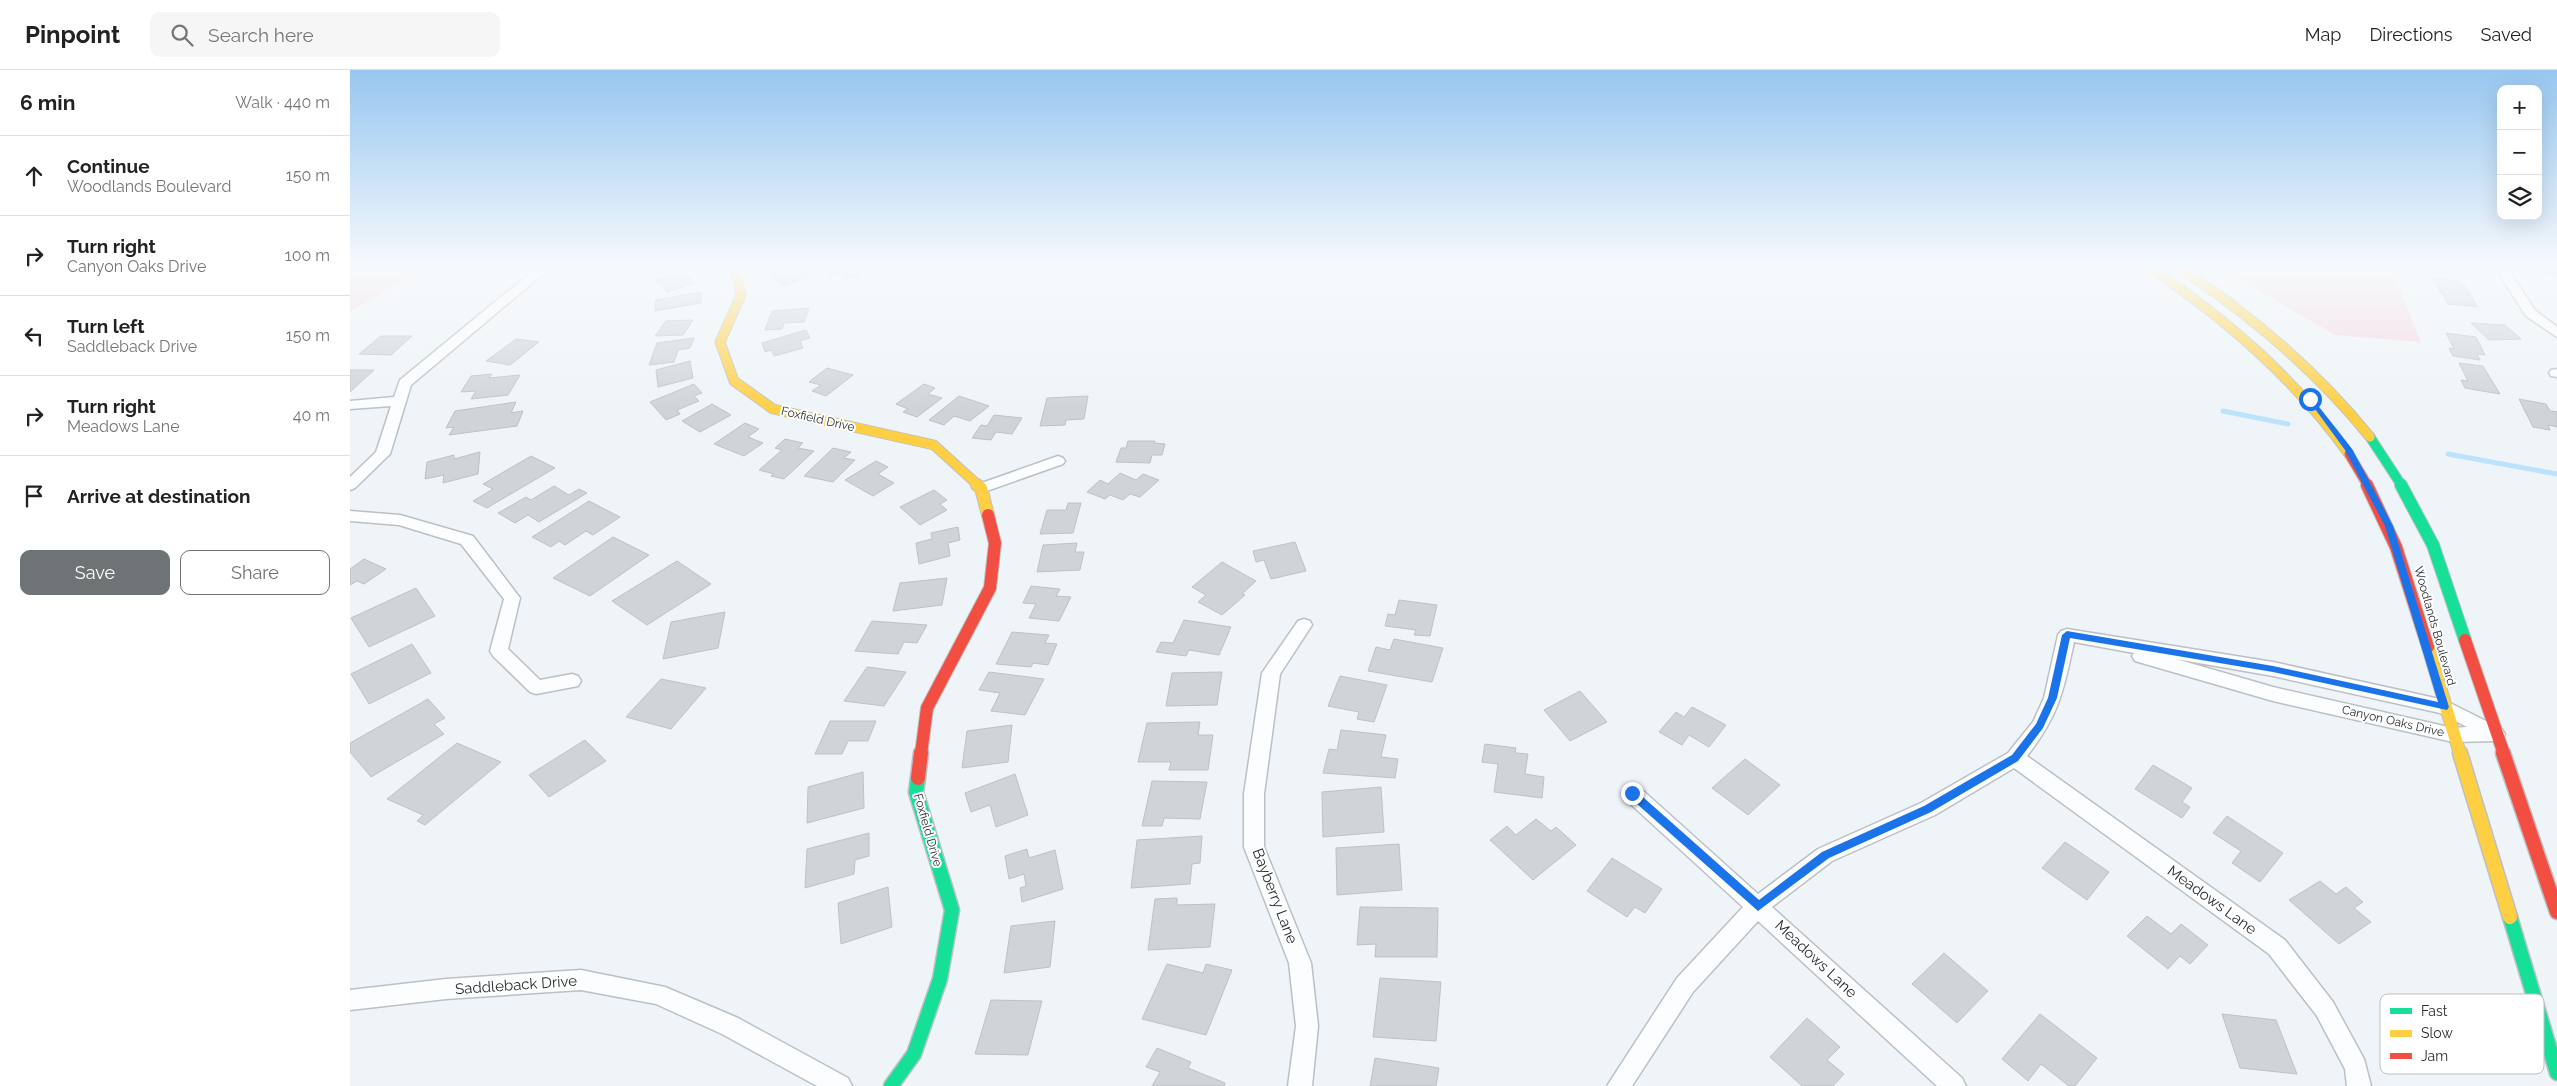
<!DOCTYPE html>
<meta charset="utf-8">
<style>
body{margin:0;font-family:Raleway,sans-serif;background:#f6f6f6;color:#222}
.controls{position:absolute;right:15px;top:15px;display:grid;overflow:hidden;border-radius:10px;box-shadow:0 5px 20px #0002}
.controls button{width:45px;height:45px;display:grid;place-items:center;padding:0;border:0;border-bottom:1px solid #e0e0e0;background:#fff;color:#222;font:25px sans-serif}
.stop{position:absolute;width:15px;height:15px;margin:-11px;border:4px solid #1a73e8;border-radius:50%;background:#fff}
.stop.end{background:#1a73e8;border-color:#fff;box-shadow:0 1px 5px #0008}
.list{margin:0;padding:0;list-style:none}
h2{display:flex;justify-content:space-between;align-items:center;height:65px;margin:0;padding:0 20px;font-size:21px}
h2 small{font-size:16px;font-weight:400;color:#767676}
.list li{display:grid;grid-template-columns:32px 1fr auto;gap:15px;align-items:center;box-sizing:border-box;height:80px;padding:0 20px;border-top:1px solid #e0e0e0}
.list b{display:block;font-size:19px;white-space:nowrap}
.list p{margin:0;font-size:16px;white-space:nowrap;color:#767676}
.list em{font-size:16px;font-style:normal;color:#767676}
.actions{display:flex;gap:10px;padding:15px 20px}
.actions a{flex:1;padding:11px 0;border:1px solid #6e7376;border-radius:10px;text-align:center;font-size:18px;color:#6e7376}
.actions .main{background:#6e7376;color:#fff}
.icon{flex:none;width:28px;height:28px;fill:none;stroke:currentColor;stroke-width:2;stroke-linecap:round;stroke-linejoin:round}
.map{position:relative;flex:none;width:2207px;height:1016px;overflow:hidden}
header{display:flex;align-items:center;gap:30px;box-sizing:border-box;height:70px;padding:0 25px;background:#fff;border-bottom:1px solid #e0e0e0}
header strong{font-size:24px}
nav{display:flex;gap:28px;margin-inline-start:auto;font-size:18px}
.search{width:350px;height:45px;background:#f6f6f6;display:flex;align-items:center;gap:12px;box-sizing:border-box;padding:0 18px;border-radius:10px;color:#767676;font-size:19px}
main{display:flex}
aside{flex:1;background:#fff}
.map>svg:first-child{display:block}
</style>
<header>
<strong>Pinpoint</strong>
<div class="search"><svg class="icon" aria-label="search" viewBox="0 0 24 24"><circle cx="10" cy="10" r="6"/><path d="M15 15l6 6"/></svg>Search here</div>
<nav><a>Map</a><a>Directions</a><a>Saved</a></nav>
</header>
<main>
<aside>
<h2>6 min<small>Walk · 440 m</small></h2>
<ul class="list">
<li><svg class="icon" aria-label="ahead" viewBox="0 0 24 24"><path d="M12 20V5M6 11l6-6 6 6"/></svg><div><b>Continue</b><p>Woodlands Boulevard</p></div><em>150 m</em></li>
<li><svg class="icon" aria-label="right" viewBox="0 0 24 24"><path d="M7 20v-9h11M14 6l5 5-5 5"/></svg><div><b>Turn right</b><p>Canyon Oaks Drive</p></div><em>100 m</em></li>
<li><svg class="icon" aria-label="left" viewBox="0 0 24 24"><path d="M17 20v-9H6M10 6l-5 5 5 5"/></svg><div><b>Turn left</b><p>Saddleback Drive</p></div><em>150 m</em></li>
<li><svg class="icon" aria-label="right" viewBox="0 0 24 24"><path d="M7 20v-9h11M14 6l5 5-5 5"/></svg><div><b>Turn right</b><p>Meadows Lane</p></div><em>40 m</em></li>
<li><svg class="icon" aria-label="arrive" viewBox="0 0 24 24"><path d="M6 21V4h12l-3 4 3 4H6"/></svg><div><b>Arrive at destination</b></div></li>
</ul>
<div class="actions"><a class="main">Save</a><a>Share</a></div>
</aside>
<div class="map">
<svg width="2207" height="1016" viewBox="0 0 2207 1016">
<rect width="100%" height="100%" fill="#eef4f8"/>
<path fill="#f3d8e1" d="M0 199H72L0 242Z
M1871 199H2042L2071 272 1985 265Z"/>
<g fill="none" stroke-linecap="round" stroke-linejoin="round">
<path stroke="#bde2fc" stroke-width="5" d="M1873 341 1938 354
M2098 384 2207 404"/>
</g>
<path fill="#cfd4d6" stroke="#bec2c5" d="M332 199 344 213 317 222 306 210Z
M435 199H455L462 204 434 216 420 205Z
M475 199H506L509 206 494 209 492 203 478 207Z
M2079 199H2100L2102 204 2080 201Z
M2199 199H2207V206L2195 204 2193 200 2200 201Z
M2082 208 2111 211 2128 237 2098 234Z
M351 222V233L305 241 306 230Z
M459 238 454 252 434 253 432 259 415 260 422 241Z
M343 250 333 265 305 266 316 251Z
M2121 253 2155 255 2171 269 2139 270Z
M456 260 460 268 450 271 453 278 424 286 421 280 415 282 412 273Z
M2096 263 2126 267 2135 285 2127 284 2130 290 2103 286 2099 278 2104 279Z
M31 266H62L41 285 9 284Z
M344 268 340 278 328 280 324 292 299 295 307 273Z
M166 269 189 272 160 295 136 291Z
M340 291 343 308 308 317 306 300Z
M2109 293 2133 296 2150 324 2115 318 2111 310 2118 311Z
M477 298 503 305 476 326 462 321 471 315 459 312Z
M0 300H24L0 322Z
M142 304 139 308 170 305 158 325 121 329 126 321 111 322 121 306Z
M344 314 352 323 344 326 349 331 327 340 330 344 316 350 300 332Z
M574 314 585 318 578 324 592 328 567 347 553 342 558 339 546 334Z
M609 326 639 336 620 351 604 346 594 355 579 350Z
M738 326 734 349 716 350 715 355 690 356 697 328Z
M2169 329 2196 334 2200 341 2207 342V357L2198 355 2200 360 2183 357Z
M166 332 161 343 173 341 167 356 99 365 104 357 96 358 105 341Z
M362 334 381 345 350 362 332 351Z
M644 345 672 348 662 364 646 362 641 370 622 368 631 355 637 356Z
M395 353 409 359 398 367 413 373 394 386 364 374Z
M435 369 453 373 448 378 464 381 434 409 421 406 424 404 409 400 432 380 425 378Z
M778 371H805L804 373 815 374 812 385H802L800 393 766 392 771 378H776Z
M483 378 501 382 494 388 505 390 483 412 454 406Z
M130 382 128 404 93 413 94 405 75 409 77 392 104 385V389Z
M181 386 205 398 137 438 123 431 143 419 133 414Z
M526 391 538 397 528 404 544 413 523 426 495 410Z
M770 403 786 410 793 404 809 410 790 427 780 424 773 430 760 425 755 429 737 422 750 410 758 414Z
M204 416 219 425 229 419 237 423 189 452 178 445 165 453 148 443 176 427 181 430Z
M584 420 597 430 590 434 597 440 570 455 550 437Z
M239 431 270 447 243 465 236 461 215 475 209 471 201 477 182 467Z
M718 433H731L723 463 690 464 697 440H716Z
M608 457 610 470 598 473 600 486 569 494 566 473 582 469 581 463Z
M263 467 299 485 240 526 203 508Z
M945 472 956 501 921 509 914 490 906 492 903 481Z
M727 473 725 482H734L730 500 687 502 693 475Z
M14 489 36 499 14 514 7 511 0 515V499Z
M327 491 361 514 297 555 262 531Z
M872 492 906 511 892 524 895 525 872 545 848 532 856 525 842 517Z
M597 508 592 535 543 541 550 513Z
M681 516 710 519 706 526 721 527 709 551 679 548 686 534 673 533Z
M66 518 85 546 19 577 1 548Z
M1049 530 1087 535 1080 566 1064 565 1066 560 1035 556 1038 544 1045 545Z
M375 542 368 578 313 589 321 552Z
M834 550 881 557 869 585 839 580 836 586 806 582 811 572 823 573Z
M522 551 577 555 567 573 554 572 548 584 505 581Z
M662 562 699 565 695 573 707 574 698 595 683 593 681 597 646 594Z
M1044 569 1093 578 1082 612 1018 601 1026 577 1040 580Z
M62 574 81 603 19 634 1 604Z
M517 597 556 602 534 636 494 631Z
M639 602 694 609 675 645 641 641 650 623 629 620Z
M872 602 867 635 816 636 822 603Z
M990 606 1037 615 1024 652 1007 649 1009 642 978 636Z
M311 609 356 618 321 659 276 647Z
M1230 621 1257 652 1220 671 1194 640Z
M78 629 95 648 84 654 94 664 21 707 0 682V673Z
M1342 637 1376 655 1359 677 1339 665 1332 675 1309 662 1326 642 1334 647Z
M480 651H526L518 671H498L492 684H465Z
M850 652 848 665H863L858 700H819L821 692H788L797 653Z
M662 655 658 692 612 698 617 661Z
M991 660 1036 665 1031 687 1048 689 1045 708 973 703 979 679 987 680Z
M235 670 256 691 199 727 179 705Z
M107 673 151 692 75 755 67 751 73 745 37 729Z
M1135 674 1166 678 1165 683 1178 684 1175 704 1194 707 1192 728 1144 722 1148 694 1132 692Z
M1395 689 1430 715 1398 745 1362 718Z
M1803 695 1842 718 1832 732 1840 737 1832 748 1785 719Z
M513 702 514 738 457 753 458 717Z
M665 704 678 745 646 757 640 735 621 742 615 723Z
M802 711 857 712 850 749 814 748 812 756H792Z
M1031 717 1034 762 973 767 972 722Z
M1877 746 1933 783 1910 812 1882 793 1891 781 1863 763Z
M1186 749 1201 761 1206 757 1226 775 1183 810 1140 770 1157 756 1166 765Z
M519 763V786L505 790 504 804 455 818 457 779Z
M852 766 850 793 842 794 840 814 781 818 787 770Z
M1715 772 1759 802 1737 830 1692 798Z
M1049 774 1052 820 987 825 986 778Z
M677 779 679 788 705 780 713 819 672 832 670 818 676 816 674 804 659 809 655 786Z
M1262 788 1312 819 1295 843 1285 837 1277 847 1237 821Z
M1970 811 1986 824 1996 817 2013 832 2004 838 2021 852 1989 874 1939 830Z
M538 817 542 857 491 874 488 833Z
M827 828V835L865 834 860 877 798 880 805 829Z
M1010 837 1088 838 1087 887H1025L1026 874 1007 875Z
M1797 846 1821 864 1831 854 1858 875 1840 894 1830 886 1818 899 1777 866Z
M705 851 700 897 654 903 661 856Z
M1594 883 1638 921 1607 953 1562 914Z
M817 894 853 903 856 894 882 900 856 965 792 949Z
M1030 908 1091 912 1086 971 1023 967Z
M641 930 692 931 678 985 625 984Z
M1690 944 1747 988 1725 1016H1719L1691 994 1678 1011 1652 989Z
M1872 944 1926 950 1947 1004 1890 998Z
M1457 948 1490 977 1477 990 1494 1004 1483 1016H1452L1420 987Z
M807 978 841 992 838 998 875 1013 874 1016H802L810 1002 796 997Z
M1025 988 1089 998 1086 1016H1020Z"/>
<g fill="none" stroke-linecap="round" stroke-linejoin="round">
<g stroke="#bcc0c4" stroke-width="3">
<path id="street" d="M185 199H199L61 315 40 384 5 418 0 420V407L26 382 41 336 0 339V331L44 327 50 310Z
M2146 199H2158L2185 240 2207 257V267L2176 246Z
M2207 299V307L2201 306 2199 303 2201 300Z
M708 386 713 388 715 391 713 394 631 423 623 418 626 415Z
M0 441 50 445 123 466 170 528 158 579 190 610 222 604 228 606 231 611 228 616 186 624 180 622 143 586 140 581 154 529 111 474 49 455 0 451Z
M954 549 960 551 962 555 930 604 914 724V777L961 893 968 956 962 1016H938L946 956 939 893 894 777V724L912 603 948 551Z
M1717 559 1923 592 2094 630 2152 659 2155 664 2152 669 2146 671 2103 672 1923 631 1785 591 1782 586 1784 583 1724 572C1713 623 1709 645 1677 686L1935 870 1983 932 2014 989 2021 1016H1997L1995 999 1967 946 1919 884 1664 698 1585 745 1482 791 1422 837 1612 1008 1616 1016H1587L1408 851 1343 922 1282 1016H1257L1327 908 1393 837 1275 729 1272 723 1275 717 1282 715 1289 717 1408 824 1468 779 1571 733 1658 683 1683 652 1694 628 1708 565 1711 561ZM1826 589 1923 606 2090 643 2117 657 2103 658 1923 617Z
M231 900 315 917 388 948 498 1008 502 1016H467L372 964 306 934 231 920 96 929 0 940V920L96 909Z"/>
</g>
<g stroke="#bcc0c4" stroke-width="11">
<path id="fast-far2" d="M2020 367 2052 416"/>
</g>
<g stroke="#bcc0c4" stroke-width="14">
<path id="fast-far1" d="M2051 415 2083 475 2115 570"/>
</g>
<g stroke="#bcc0c4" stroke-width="17">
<path id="fast" d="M2160 847 2207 1003
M541 1016 564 984 590 909 602 840 566 722 568 708"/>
</g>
<g stroke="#bcc0c4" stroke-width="11">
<path id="slow-far2" d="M385 199 391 225 370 272 384 311 423 339 584 375 629 416
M1802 199C1879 251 1945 309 1999 384
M1832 199C1903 247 1966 300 2020 367"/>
</g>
<g stroke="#bcc0c4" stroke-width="14">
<path id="slow-far1" d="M627 415 631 418 638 445
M2078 577 2110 684"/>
</g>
<g stroke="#bcc0c4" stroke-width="17">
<path id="slow" d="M2110 683 2160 847"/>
</g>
<g stroke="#bcc0c4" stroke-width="11">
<path id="jam-far2" d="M1999 384 2018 416"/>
</g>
<g stroke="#bcc0c4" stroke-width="14">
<path id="jam-far1" d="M2017 415 2046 477 2078 577
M2115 570 2154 684
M571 684 577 638 640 518 645 473 638 445"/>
</g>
<g stroke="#bcc0c4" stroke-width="17">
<path id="jam" d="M2153 683 2207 842
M568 708 571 683"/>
</g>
<use href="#street" fill="#fcfdfe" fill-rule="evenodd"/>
<use href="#fast-far2" stroke="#16e098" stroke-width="9"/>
<use href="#fast-far1" stroke="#16e098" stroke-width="12"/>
<use href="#fast" stroke="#16e098" stroke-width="14"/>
<use href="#slow-far2" stroke="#ffcf43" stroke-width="9"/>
<use href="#slow-far1" stroke="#ffcf43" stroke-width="12"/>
<use href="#slow" stroke="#ffcf43" stroke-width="14"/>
<use href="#jam-far2" stroke="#f24e42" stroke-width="9"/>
<use href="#jam-far1" stroke="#f24e42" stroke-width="12"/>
<use href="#jam" stroke="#f24e42" stroke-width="14"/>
</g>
<linearGradient id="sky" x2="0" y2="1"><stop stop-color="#97c6f0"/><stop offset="0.58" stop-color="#f7fafc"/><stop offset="1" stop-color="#f7fafc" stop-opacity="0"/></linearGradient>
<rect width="2207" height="341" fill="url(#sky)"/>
<path fill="#1a73e8" d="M1957 328H1962L2002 379 2043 456 2099 637 2097 640 1923 602 1720 568 1707 628 1693 658 1668 691 1581 742 1479 788 1408 841 1278 726V720H1285L1409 830 1472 782 1574 736 1662 685 1686 654 1698 628 1712 565 1717 561 1923 596 2088 632 2035 456 1995 380Z"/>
<g text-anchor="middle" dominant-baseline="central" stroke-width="4" stroke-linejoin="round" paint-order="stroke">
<g font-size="12" fill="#292d30" stroke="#fff">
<text transform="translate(468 349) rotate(13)">Foxfield Drive</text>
<text transform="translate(2085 556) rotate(74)">Woodlands Boulevard</text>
<text transform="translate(2043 651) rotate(13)">Canyon Oaks Drive</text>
<text transform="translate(578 760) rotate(74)">Foxfield Drive</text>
</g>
<g font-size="15" fill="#292d30" stroke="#fff">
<text transform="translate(925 826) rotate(69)">Bayberry Lane</text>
<text transform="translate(1862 830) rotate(36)">Meadows Lane</text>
<text transform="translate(1466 889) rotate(43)">Meadows Lane</text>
<text transform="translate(166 915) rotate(-4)">Saddleback Drive</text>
</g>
</g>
<rect x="2030" y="924" width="164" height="80" rx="8" fill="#fff" stroke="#bfc0c1" stroke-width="1"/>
<rect x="2040" y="938" width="22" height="6" fill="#16e098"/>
<rect x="2040" y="960" width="22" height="7" fill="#ffcf43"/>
<rect x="2040" y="983" width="22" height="6" fill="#f24e42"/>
<g font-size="14" fill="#292d30">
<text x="2071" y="946">Fast</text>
<text x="2071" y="968">Slow</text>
<text x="2071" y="991">Jam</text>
</g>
</svg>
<div class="controls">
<button>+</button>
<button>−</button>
<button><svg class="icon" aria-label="layers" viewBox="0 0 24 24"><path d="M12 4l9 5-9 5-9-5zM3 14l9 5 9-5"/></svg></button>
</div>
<div class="stop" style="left:1960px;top:329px"></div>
<div class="stop end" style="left:1282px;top:723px"></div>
</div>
</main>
